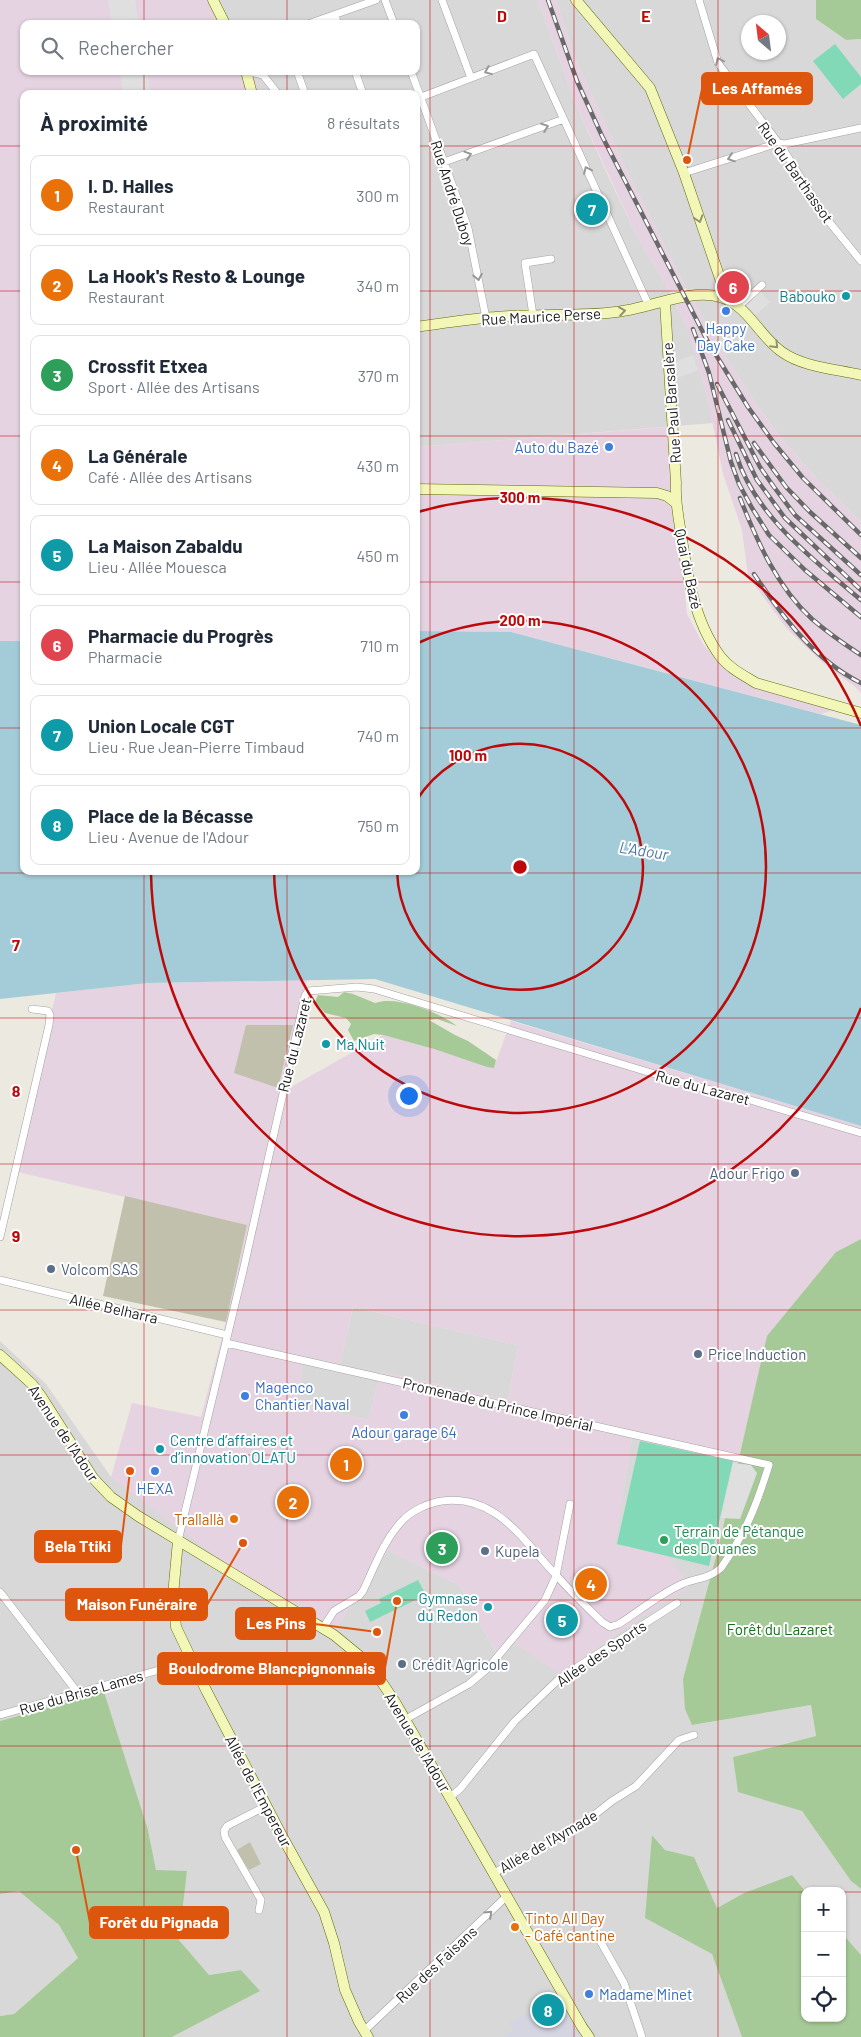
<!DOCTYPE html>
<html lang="fr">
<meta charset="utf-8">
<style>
body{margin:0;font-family:Barlow,sans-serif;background:#f2f2f3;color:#1f2937}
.controls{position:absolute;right:15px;bottom:15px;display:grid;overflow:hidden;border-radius:10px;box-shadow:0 1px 4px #0004}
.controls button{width:45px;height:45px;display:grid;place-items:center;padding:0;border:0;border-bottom:1px solid #e0e1e3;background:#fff;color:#1f2937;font:25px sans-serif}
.compass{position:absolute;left:741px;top:15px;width:45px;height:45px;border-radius:50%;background:#fff;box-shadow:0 1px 4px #0004;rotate:332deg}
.you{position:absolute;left:408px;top:1095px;width:18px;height:18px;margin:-12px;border:4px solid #fff;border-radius:50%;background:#1a73e8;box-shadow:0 0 0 8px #1a73e833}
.badge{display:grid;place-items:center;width:32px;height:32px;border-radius:50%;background:#ea580c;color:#fff;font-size:16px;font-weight:700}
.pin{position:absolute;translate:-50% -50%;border:2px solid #fff;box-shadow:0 1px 5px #0006}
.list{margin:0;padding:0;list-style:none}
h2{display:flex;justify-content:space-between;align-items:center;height:65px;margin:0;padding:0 20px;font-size:21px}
h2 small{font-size:16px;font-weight:400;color:#747a83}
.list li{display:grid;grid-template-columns:32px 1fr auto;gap:15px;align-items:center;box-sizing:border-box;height:80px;margin:0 10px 10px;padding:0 10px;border:1px solid #e0e1e3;border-radius:10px}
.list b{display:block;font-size:19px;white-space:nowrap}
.list p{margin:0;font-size:16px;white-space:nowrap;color:#747a83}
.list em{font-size:16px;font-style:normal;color:#747a83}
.icon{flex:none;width:28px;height:28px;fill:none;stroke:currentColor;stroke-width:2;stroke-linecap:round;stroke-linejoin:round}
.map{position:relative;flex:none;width:861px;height:2037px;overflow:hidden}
.search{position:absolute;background:#fff;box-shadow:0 1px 4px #0004;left:20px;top:20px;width:400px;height:55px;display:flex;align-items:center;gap:12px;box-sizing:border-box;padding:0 18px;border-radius:10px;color:#747a83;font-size:19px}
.panel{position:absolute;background:#fff;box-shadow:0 1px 4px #0004;left:20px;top:90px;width:400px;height:785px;border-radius:10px}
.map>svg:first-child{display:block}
</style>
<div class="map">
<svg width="861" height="2037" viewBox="0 0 861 2037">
<rect width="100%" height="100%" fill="#ece9e1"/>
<path fill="#d9d8d8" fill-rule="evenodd" d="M220 0H538L576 105 609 178 637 236 670 292 689 332 707 396 713 423 416 447V94H256L255 71H416V24H231Z
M556 0H816V19L846 40 861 39V522L817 479 782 439 756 404 725 356 686 288 620 157 574 55ZM748 22H778V52H748Z
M353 1307 518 1345 508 1400 381 1372 368 1420 297 1404 304 1356 340 1364Z
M0 1341 46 1384 111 1477 335 1629 388 1550 459 1585 497 1654 512 1641 561 1674 616 1634 663 1551 614 1546 632 1438 739 1456 717 1553 683 1679 693 1725 811 1705 816 1736 733 1757 802 1811 851 1881 861 1889V1955L842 1933V1891H805L792 1875 744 1893 717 1908 694 1857 665 1850 652 1835 646 1918 712 1954 742 2037H172L259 1991 241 1970 209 1975 179 1940 187 1871H156L148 1830 68 1702 0 1721Z
M19 1890 59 1925 78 1958 14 2014 0 2016V1894Z"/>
<path fill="#e5d3e2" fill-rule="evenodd" d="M0 0H220L231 24H24V71H255L258 79 256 94H24V641H0Z
M538 0H556L574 55 620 157 686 288 670 292 637 236 576 105Z
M693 300 725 356 756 404 782 439 817 479 861 522V693L853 685 831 670 787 629 748 576 742 530 723 474 707 396 689 333 676 304Z
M667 427 687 614 703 644 723 667 742 680 837 709 821 714 511 632 416 631V447Z
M307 980 282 1092 383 1035 434 1049 487 1067H494L511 1021 861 1126V1239L836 1252 768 1336 739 1456 632 1438 615 1546 663 1551 690 1586 616 1634 561 1675 512 1641 497 1654 459 1585 388 1550 335 1629 237 1572 111 1477 132 1403 201 1417 226 1322 247 1225 13 1171 56 993 148 983ZM353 1307 518 1345 508 1400 381 1372 368 1420 297 1404 304 1356 340 1364Z"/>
<path fill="#c0c0ad" d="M246 1025H293L278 1088 234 1073Z
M125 1196 247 1225 226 1322 103 1296Z
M250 1842 261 1864 249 1870 237 1850Z"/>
<path fill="#a6ca97" d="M816 0H861V39L846 40 816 19Z
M344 992 353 994 375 1003C396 995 439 1012 457 1026L437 1019 429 1020 455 1035 468 1041 496 1060 494 1068 487 1067 434 1049 383 1035 374 1034 354 1041 348 1030 351 1024 346 1018 325 1013 315 1002 318 995 338 997Z
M861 1239V1889L851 1881 802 1811 738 1792 733 1757 816 1736 811 1705 692 1725 685 1709 683 1679 717 1553 767 1336 836 1252Z
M104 1692 148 1830 156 1870 187 1871 179 1940 209 1975 241 1970 260 1991 172 2037H0V2016L14 2014 78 1958 59 1925 19 1891 0 1894V1721Z
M652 1835 665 1850 694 1857 717 1908 744 1893 792 1875 805 1891V2018H842V1933L861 1955V2037H742L712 1954 645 1918Z"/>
<path fill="#82d9b7" d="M835 44 861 77V84L843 99 813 61Z
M640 1441 733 1461 709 1566 617 1544Z
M418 1580 426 1595 370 1622 365 1611 381 1603 379 1599Z"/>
<path fill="#dfdfdf" d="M108 0H135L139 24H112Z
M120 71H147L151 94H123Z
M759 290 770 302 756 315 745 304Z
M693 355 698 370 677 378 675 362Z
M733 1463 751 1465 757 1473 740 1519 721 1518Z"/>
<path fill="#d5d5e2" d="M556 1997 581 2037H503L515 2029 508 2024Z"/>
<path fill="#a3ccd8" d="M416 631 511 632 861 725V1126L375 979 148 983 0 999V641H24V871H416Z"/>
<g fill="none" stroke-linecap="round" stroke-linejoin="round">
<g stroke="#a2a2a2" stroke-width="8">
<path id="street" d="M385 0 394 24
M442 0 471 78
M699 0 718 63 783 149 826 218 861 261
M334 15 338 24
M308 24 376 0
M246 71 263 75 278 94
M297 71 305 94
M355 71 363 94
M411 71 468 228 486 318
M416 99 534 54 649 306
M444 162 564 119
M684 173 778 143 785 144 861 128
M738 307 762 285
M533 315 525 263 551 259
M0 1237 49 1025 50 1015 48 1011 32 1009
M0 1280 227 1335
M226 1343 769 1465C756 1507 746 1532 721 1568 709 1579 696 1578 682 1584 660 1594 639 1611 619 1624L610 1627 602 1622C587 1607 571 1592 557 1576 523 1541 497 1494 442 1501 428 1503 411 1511 402 1521 384 1540 374 1568 363 1591L359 1596 334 1611 323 1628
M178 1541 243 1271 305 996 308 991 357 987 374 989 691 1085 747 1099 861 1133
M0 1592 78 1693
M0 1715 191 1661
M406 1719 469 1684 488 1668 545 1600 556 1576 570 1504
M450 1797 460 1789 515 1721 560 1678 677 1603
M494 1873 584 1823 612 1801 636 1786 679 1740 694 1735
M259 1910 261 1900 225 1837 224 1831 227 1826 266 1806
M594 1930 624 1983 642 2037
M364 2031 507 1896"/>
</g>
<g stroke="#606b0a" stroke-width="11">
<path id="secondary" d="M213 0 225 24
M576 0 650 88 684 173 727 299
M246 71 252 94
M665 302 676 483C675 500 678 516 681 533 687 574 694 621 720 656 729 668 743 675 756 683L861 713
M416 327C443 323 469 319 495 317 535 313 576 317 616 312 648 309 690 288 720 297 748 305 759 336 782 352 803 367 835 369 861 375
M416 489 657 493 667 496 676 503
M0 1355 32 1384 41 1396 93 1478 111 1497 138 1516 334 1635 362 1658 379 1678 395 1702 582 2027 589 2037
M178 1541 173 1595 176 1627 206 1690 282 1836 324 1912 334 1943 345 1990 359 2022 368 2037"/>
</g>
<use href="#street" stroke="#fff" stroke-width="7"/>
<use href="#secondary" stroke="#f2f6b6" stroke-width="10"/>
<g stroke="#696969" stroke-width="4.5">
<path id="rail" d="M548 0 577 81 602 136 708 342 748 407 774 443 803 478 861 535
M693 329 709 373 731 462 739 484 752 508 769 535 805 570 861 617
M717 384 760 467 774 487 795 515 861 575
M728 420 757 480 785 518 861 590
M754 443 786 487 810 512 861 558
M736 454C754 515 814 560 861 600
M740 498C757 541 777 587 812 619 827 632 844 644 861 655
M754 574C783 617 813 659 861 683"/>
</g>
<use href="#rail" stroke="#fff" stroke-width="2.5" stroke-dasharray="8" stroke-linecap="butt"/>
</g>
<defs><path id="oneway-chevron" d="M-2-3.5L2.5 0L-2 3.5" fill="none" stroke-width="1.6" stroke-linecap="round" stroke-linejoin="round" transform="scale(1.25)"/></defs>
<g stroke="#989898">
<use href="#oneway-chevron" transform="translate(719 61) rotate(-115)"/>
<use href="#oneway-chevron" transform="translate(488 71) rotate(158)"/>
<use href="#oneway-chevron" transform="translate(545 127) rotate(-21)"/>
<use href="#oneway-chevron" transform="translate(468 155) rotate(-18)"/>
<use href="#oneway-chevron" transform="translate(731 158) rotate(162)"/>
<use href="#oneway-chevron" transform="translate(587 170) rotate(-115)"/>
<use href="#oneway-chevron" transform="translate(478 277) rotate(79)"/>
<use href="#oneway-chevron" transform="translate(489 1914) rotate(-43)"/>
</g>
<g stroke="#919370">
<use href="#oneway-chevron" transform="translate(699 219) rotate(72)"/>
<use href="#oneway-chevron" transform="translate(622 311) rotate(-8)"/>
<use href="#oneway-chevron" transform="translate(775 345) rotate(46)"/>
</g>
<path fill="none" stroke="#bd090a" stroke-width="1" stroke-opacity="0.55" d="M144 0V24M287 0V24M430 0V2037M574 0V2037M718 0V2037M144 71V94M287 71V94M0 146H24M416 146H861M0 291H24M416 291H861M0 436H24M416 436H861M0 582H24M416 582H861M0 728H24M416 728H861M144 871V2037M287 871V2037M0 873H861M0 1018H861M0 1164H861M0 1310H861M0 1455H861M0 1600H861M0 1746H861M0 1892H805M842 1892H861"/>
<g fill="none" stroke="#bd090a" stroke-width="2.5">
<path d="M416 801A123 123 0 1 1 397 871"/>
<path d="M418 643A246 246 0 1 1 274 871"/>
<path d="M861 1008A369 369 0 0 1 151 873M418 512A369 369 0 0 1 861 726"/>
</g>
<g fill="#0f9aa8" stroke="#fff" stroke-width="2">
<circle cx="846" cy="296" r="5"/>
<circle cx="326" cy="1044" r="5"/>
<circle cx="160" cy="1449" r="5"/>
<circle cx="488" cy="1607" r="5"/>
</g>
<g fill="#3f7fe0" stroke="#fff" stroke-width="2">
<circle cx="726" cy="311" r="5"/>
<circle cx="609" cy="447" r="5"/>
<circle cx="245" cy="1396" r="5"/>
<circle cx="404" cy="1415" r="5"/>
<circle cx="155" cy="1471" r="5"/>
<circle cx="589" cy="1994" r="5"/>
</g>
<g fill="#5c6f8a" stroke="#fff" stroke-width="2">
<circle cx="795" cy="1173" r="5"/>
<circle cx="51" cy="1269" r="5"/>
<circle cx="698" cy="1354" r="5"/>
<circle cx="485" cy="1551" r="5"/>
<circle cx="402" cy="1664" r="5"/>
</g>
<g fill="#e8710a" stroke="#fff" stroke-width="2">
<circle cx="234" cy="1519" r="5"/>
<circle cx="515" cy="1927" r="5"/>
</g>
<circle fill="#2e9e5b" stroke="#fff" stroke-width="2" cx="664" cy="1540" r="5"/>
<g text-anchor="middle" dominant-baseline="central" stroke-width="4" stroke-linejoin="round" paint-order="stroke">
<g font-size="15" fill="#1b1b1b" stroke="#fff">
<text transform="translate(796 172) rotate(55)">Rue du Barthassot</text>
<text transform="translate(453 193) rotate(72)">Rue André Duboy</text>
<text transform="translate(541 316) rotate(-3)">Rue Maurice Perse</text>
<text transform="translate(671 403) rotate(-94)">Rue Paul Barsalère</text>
<text transform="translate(689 569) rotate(78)">Quai du Bazé</text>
<text transform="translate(294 1045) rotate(-76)">Rue du Lazaret</text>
<text transform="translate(703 1087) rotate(15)">Rue du Lazaret</text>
<text transform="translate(114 1308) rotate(13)">Allée Belharra</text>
<text transform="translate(498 1404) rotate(13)">Promenade du Prince Impérial</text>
<text transform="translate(64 1433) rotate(56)">Avenue de l'Adour</text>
<text transform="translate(601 1653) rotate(-34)">Allée des Sports</text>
<text transform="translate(81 1692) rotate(-16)">Rue du Brise Lames</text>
<text transform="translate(418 1742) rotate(59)">Avenue de l'Adour</text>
<text transform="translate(259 1791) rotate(62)">Allée de l'Empereur</text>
<text transform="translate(548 1841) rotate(-30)">Allée de l'Aymade</text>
<text transform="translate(436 1964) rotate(-43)">Rue des Faisans</text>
</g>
<g font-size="15" fill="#0d838f" stroke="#fff" text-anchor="end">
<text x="836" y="296">Babouko</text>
<text x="336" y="1044" text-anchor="start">Ma Nuit</text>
<text x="170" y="1440" text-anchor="start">Centre d’affaires et<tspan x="170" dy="17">d’innovation OLATU</tspan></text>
<text x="478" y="1598">Gymnase<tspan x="478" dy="17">du Redon</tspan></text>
</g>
<g font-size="15" fill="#366cbe" stroke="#fff">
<text x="726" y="328">Happy<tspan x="726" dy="17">Day Cake</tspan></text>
<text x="599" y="447" text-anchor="end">Auto du Bazé</text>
<text x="255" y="1387" text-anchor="start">Magenco<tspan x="255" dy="17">Chantier Naval</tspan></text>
<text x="404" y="1432">Adour garage 64</text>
<text x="155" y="1488">HEXA</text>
<text x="599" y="1994" text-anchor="start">Madame Minet</text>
</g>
<g font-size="15" fill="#4e5e75" stroke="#fff" text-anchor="start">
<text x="785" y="1173" text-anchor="end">Adour Frigo</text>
<text x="61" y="1269">Volcom SAS</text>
<text x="708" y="1354">Price Induction</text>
<text x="495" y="1551">Kupela</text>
<text x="412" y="1664">Crédit Agricole</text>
</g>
<g font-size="15" fill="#c56008" stroke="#fff" text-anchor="end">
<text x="224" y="1519">Trallallà</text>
<text x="525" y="1918" text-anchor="start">Tinto All Day<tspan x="525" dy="17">- Café cantine</tspan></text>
</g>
<g font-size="15" fill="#27864d" stroke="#fff" text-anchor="start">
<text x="674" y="1531">Terrain de Pétanque<tspan x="674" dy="17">des Douanes</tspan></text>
</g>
<g font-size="15" fill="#107218" stroke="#fff">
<text x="780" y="1629">Forêt du Lazaret</text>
</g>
<g font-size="16" font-style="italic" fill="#4d79a5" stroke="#fff">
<text transform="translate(644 850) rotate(9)">L'Adour</text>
</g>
</g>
<g font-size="16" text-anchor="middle" font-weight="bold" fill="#bd090a" stroke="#fff" stroke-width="4" stroke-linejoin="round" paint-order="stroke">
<text x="502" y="22">D</text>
<text x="646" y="22">E</text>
<text x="16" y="951">7</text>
<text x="16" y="1097">8</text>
<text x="16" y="1242">9</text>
</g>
<circle cx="520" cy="867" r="8" fill="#bd090a" stroke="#fff" stroke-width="2.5"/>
<g font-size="15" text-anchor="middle" font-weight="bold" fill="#bd090a" stroke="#fff" stroke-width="4" stroke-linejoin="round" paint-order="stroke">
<text x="520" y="503">300 m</text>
<text x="520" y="626">200 m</text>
<text x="468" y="761">100 m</text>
</g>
<path fill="none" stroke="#de560d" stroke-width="2" d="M687 160L702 89M130 1471L121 1546M243 1543L207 1605M377 1632L315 1624M397 1601L385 1668M76 1850L90 1923"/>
<g fill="#de560d" stroke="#fff" stroke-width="2">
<circle cx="687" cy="160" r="5"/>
<circle cx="130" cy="1471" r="5"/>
<circle cx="243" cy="1543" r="5"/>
<circle cx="377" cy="1632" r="5"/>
<circle cx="397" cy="1601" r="5"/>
<circle cx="76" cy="1850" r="5"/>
</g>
<g fill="#de560d" stroke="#de560d" stroke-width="2">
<rect x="702" y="73" width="110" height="31" rx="5"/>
<rect x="35" y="1531" width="86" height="31" rx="5"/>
<rect x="66" y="1589" width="141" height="31" rx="5"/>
<rect x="236" y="1608" width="79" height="31" rx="5"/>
<rect x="158" y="1653" width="227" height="31" rx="5"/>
<rect x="90" y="1907" width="138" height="31" rx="5"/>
</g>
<g font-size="16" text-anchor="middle" font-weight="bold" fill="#fff">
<text x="757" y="94">Les Affamés</text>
<text x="78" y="1552">Bela Ttiki</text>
<text x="137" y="1610">Maison Funéraire</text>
<text x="276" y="1629">Les Pins</text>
<text x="272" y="1674">Boulodrome Blancpignonnais</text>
<text x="159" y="1928">Forêt du Pignada</text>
</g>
</svg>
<div class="controls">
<button>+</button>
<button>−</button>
<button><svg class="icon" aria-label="locate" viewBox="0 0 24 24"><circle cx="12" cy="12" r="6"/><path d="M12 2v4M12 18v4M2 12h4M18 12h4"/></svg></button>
</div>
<svg class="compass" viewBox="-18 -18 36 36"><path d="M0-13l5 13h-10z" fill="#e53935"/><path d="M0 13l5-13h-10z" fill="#747a83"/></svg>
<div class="you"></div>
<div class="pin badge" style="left:346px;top:1464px;background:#e8710a">1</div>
<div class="pin badge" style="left:293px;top:1502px;background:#e8710a">2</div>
<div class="pin badge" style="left:442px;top:1548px;background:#2e9e5b">3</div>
<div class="pin badge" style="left:591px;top:1584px;background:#e8710a">4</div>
<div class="pin badge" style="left:562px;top:1620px;background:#0f9aa8">5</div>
<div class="pin badge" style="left:733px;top:287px;background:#e0444e">6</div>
<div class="pin badge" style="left:592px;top:209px;background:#0f9aa8">7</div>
<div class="pin badge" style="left:548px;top:2010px;background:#0f9aa8">8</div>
<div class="search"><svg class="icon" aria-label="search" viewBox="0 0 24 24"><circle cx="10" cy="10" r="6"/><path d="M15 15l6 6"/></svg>Rechercher</div>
<section class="panel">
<h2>À proximité<small>8 résultats</small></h2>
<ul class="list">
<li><span class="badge" style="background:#e8710a">1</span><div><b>I. D. Halles</b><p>Restaurant</p></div><em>300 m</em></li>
<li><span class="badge" style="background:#e8710a">2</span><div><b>La Hook's Resto &amp; Lounge</b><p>Restaurant</p></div><em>340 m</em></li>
<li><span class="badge" style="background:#2e9e5b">3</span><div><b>Crossfit Etxea</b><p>Sport · Allée des Artisans</p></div><em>370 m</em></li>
<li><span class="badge" style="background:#e8710a">4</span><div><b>La Générale</b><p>Café · Allée des Artisans</p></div><em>430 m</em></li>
<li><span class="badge" style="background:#0f9aa8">5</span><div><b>La Maison Zabaldu</b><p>Lieu · Allée Mouesca</p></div><em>450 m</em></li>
<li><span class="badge" style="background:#e0444e">6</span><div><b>Pharmacie du Progrès</b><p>Pharmacie</p></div><em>710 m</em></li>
<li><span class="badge" style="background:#0f9aa8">7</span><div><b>Union Locale CGT</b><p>Lieu · Rue Jean-Pierre Timbaud</p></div><em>740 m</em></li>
<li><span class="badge" style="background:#0f9aa8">8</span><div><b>Place de la Bécasse</b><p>Lieu · Avenue de l'Adour</p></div><em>750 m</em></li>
</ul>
</section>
</div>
